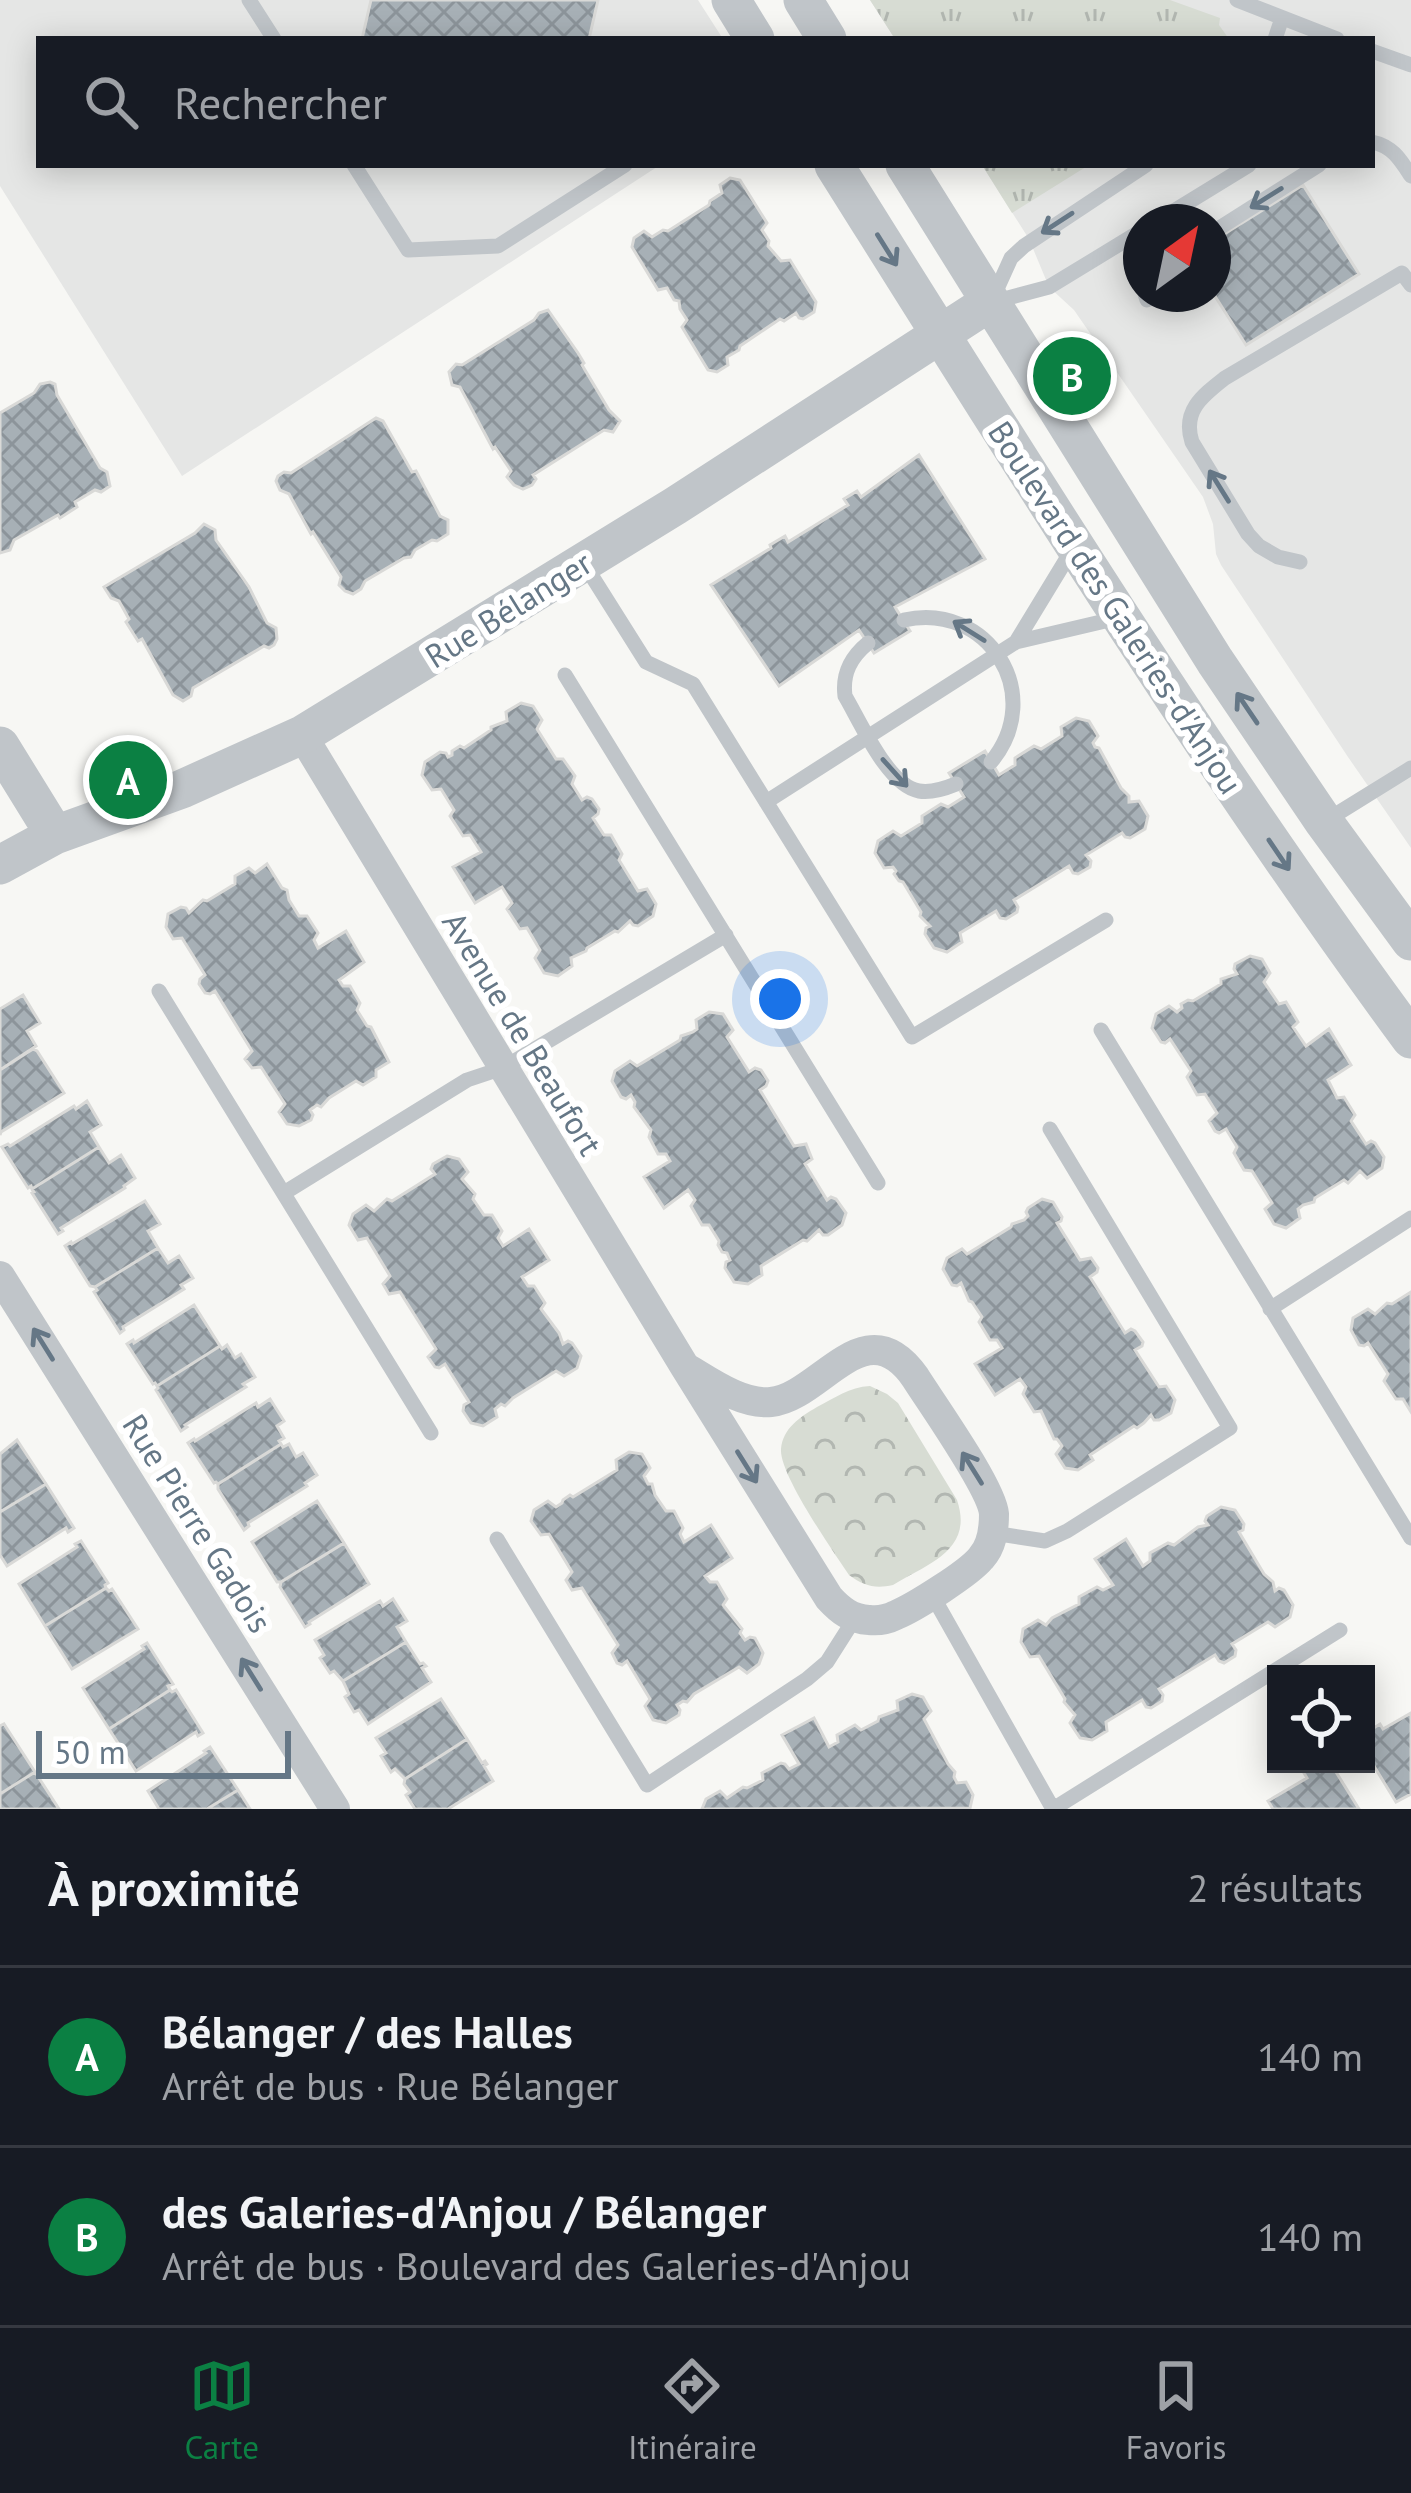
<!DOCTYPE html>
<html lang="fr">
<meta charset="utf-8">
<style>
body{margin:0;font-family:"PT Sans",sans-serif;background:#242831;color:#f1f3f6}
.controls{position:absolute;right:36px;bottom:36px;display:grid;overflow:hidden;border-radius:0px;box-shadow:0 6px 30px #0003}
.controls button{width:108px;height:108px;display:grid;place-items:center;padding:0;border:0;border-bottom:3px solid #363941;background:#171b24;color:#f1f3f6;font:60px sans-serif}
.compass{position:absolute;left:1123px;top:204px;width:108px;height:108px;border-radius:50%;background:#171b24;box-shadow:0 6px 30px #0003;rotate:33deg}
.scale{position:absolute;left:36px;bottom:30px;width:255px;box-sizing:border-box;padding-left:12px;border:6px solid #657786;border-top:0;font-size:33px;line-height:42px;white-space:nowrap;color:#657786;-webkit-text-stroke:9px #fff;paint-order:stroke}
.you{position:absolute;left:780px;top:999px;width:42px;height:42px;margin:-30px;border:9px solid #fff;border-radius:50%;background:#1a73e8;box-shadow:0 0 0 18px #1a73e833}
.badge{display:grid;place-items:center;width:78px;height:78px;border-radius:50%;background:#0b8043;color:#fff;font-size:39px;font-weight:700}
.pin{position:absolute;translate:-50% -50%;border:6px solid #fff;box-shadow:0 3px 12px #0006}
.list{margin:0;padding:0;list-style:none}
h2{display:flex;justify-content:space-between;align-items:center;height:156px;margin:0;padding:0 48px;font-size:51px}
h2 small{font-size:39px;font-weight:400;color:#9ea1a6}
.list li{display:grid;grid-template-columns:78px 1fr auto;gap:36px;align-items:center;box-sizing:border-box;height:180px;padding:0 48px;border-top:3px solid #363941}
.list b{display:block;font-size:45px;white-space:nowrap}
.list p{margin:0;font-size:39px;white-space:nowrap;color:#9ea1a6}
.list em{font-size:39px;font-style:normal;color:#9ea1a6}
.icon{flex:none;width:66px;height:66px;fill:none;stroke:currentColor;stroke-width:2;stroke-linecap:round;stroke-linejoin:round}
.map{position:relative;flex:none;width:1411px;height:1809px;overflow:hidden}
.search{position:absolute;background:#171b24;box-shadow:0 6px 30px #0003;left:36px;right:36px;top:36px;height:132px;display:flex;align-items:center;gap:30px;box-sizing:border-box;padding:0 42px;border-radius:0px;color:#9ea1a6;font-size:45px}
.sheet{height:516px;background:#171b24}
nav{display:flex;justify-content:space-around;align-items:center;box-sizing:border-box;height:168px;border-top:3px solid #363941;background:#171b24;font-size:33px;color:#9ea1a6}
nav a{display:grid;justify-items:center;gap:6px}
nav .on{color:#0b8043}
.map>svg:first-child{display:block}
</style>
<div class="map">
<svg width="1411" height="1809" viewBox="0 0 1411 1809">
<defs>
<pattern id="grass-tufts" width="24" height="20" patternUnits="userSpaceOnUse" patternTransform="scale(3)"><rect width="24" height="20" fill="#d7dcd3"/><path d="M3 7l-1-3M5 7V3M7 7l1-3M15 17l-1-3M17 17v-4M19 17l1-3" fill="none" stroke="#b2b7b1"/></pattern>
<pattern id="park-crowns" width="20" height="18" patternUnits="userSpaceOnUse" patternTransform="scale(3)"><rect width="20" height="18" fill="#d7dcd3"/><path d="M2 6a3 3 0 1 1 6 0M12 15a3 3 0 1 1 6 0" fill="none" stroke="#b2b7b1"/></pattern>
<pattern id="building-cross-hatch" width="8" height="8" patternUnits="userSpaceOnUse" patternTransform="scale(3)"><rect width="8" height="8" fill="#a7b0b6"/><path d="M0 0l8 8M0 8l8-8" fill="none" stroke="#8c949a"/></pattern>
</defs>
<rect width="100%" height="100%" fill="#f7f7f4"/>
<path fill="#e5e6e5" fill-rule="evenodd" d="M0 0H698L723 39H39V165H660L182 476 0 186Z
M870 0H1411V848L1348 757 1221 565 1216 554 1213 524 1203 497 1074 310 1049 287 1029 239 982 165H1372V39H895ZM1141 222H1213V294H1141Z"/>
<path fill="url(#grass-tufts)" d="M870 0H1170L1220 18 1219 25 1229 39H895Z
M982 165H1089L1012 213Z"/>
<path fill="url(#park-crowns)" d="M870 1386 887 1394 898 1403 957 1500C974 1550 929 1563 893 1585 875 1589 864 1586 849 1575 833 1551 779 1474 781 1449 783 1428 800 1417 817 1407 835 1398 849 1387 870 1386Z"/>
<path fill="url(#building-cross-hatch)" stroke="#d9d9d7" stroke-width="3" d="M371 0H598L589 39H362Z
M730 178 740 180 767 223 762 230 769 241 768 246 781 261 790 260 816 302 814 312 803 319 799 318 796 313 784 321 780 319 740 346 739 350 727 357 728 365 717 372 708 370 682 327 687 320 680 309 679 301 674 300 667 288 658 290 632 247 634 238 644 231 652 237 663 230 668 231 709 205 710 201 722 193 720 185Z
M1303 185 1359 274 1246 345 1213 293V241Z
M548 310 578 353 584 363 582 365 609 410 620 421 613 432 604 430 533 475 536 479 532 485 523 489 514 485 507 477 511 471 495 447 493 449 460 387 452 385 449 372 456 364 462 365 534 320 539 313Z
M50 382 55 384 57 395 100 468 107 472 110 486 101 492 95 490 75 502 77 507 60 518 58 515 14 540 10 550 0 553V413L34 393 40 384Z
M376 418 383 421 412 472 416 471 440 516 448 520V534L437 541 432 540 415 550 411 557 404 558 365 581 361 589 353 594 345 591 339 585 341 577 313 532 311 534 289 494 280 490 276 481 278 476 284 472 291 473Z
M919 455 985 559 895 607 910 631 874 653 859 630 779 686 711 585 771 548 770 545 785 536 788 542 848 505 844 499 857 491 861 497Z
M204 524 215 530 216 540 249 587 267 623 276 628 277 639 274 645 269 648 264 646 193 688 191 696 183 701 173 695 142 639 138 641 126 622 129 619 119 601 111 598 104 587 195 533Z
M521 703 533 706 542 720 537 729 556 759H563L575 776 572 784 582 800 587 797 592 799 599 809 598 814 593 818 604 835H611L622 854 619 860 638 891 647 889 656 904 653 916 638 926 633 925 630 921 618 932 615 931 587 948 586 951 571 958 572 966 558 976 544 973 535 958 540 950 527 928 520 929 507 909 512 903 502 887 475 903 453 867 481 852 470 835 463 836 450 816 454 810 441 789 432 790 422 775 425 762 440 752 446 753 448 757 452 755V751L460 746 464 748 491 730V727L507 721 506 712Z
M1076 718 1089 721 1098 736 1093 743 1095 747 1099 748 1121 788 1129 796V802L1139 801 1148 816 1145 829 1130 838 1125 837 1122 833 1086 855 1091 861 1090 867 1078 874 1073 873 1069 866 1014 900 1018 907 1017 912 1006 919 1000 918 996 911 960 933 962 942 947 952 934 948 925 934 926 928 930 926 920 916 921 912 903 882 899 881 894 874 896 871 893 867 884 868 875 853 878 841 893 831 901 836 922 823V816L941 804 948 807 964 797 949 773 985 751 999 775 1015 765V758L1034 746 1041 749 1062 736 1061 727Z
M267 864 282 888 287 890 289 900 299 916H307L318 933 314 940 318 948 346 931 364 962 339 980 343 986H350L360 1003 357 1010 367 1026 371 1027 389 1062 376 1070V1077L363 1085 356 1081 329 1098 321 1107 317 1105 310 1110 313 1115 311 1120 299 1126 287 1124 279 1112 285 1104 261 1067 252 1068 245 1059 252 1051 215 991 210 994 205 993 199 984 200 979 205 975 182 938 173 939 166 927 168 914 181 907 186 908 189 913 203 900 207 901 235 884V876L249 868 255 873Z
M1250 956 1262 959 1270 973 1264 982 1279 1004 1286 1002 1298 1022 1293 1027 1306 1046 1329 1029 1351 1065 1328 1080 1337 1098 1344 1097 1355 1115 1351 1121 1366 1144 1371 1141 1375 1143 1384 1157 1382 1168 1367 1178 1360 1171 1348 1183 1344 1180 1315 1198 1314 1202 1303 1205 1298 1209 1300 1218 1286 1228 1274 1224 1265 1209 1272 1203 1252 1171 1244 1170 1234 1153 1237 1147 1226 1129 1219 1133 1215 1131 1209 1121 1217 1113 1205 1094 1197 1095 1187 1077 1191 1071 1170 1039 1165 1043 1161 1042 1152 1028 1156 1014 1169 1006 1177 1012 1182 1008 1181 1004 1188 1000 1193 1001 1221 984V979L1237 974 1234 969 1235 964Z
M23 995 40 1023 27 1031 36 1046 0 1070V1009Z
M709 1012 723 1014 733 1030 727 1037 749 1072 755 1068 761 1070 768 1081 766 1086 760 1090 794 1146 806 1144 812 1159 805 1164 827 1200 831 1197 836 1199 846 1213 842 1225 828 1235H823L819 1230 807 1241 803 1240 761 1266 762 1275 748 1284 734 1282 725 1268 726 1262 730 1260 727 1253 722 1252 718 1245 719 1241 709 1225H702L691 1206 695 1200 688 1190 664 1208 644 1177 670 1161 666 1154H658L649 1137 651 1130 634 1107 635 1102 631 1095 626 1099 621 1097 612 1081 615 1071 630 1061 637 1066 680 1040 681 1036 693 1032 697 1029 696 1020Z
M33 1049 37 1051 64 1093 1 1132 0 1135V1070Z
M87 1101 101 1125 90 1132 99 1147 32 1189 31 1186 28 1188 2 1147 8 1144 10 1146 74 1106 76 1109Z
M99 1147 109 1163 121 1155 135 1178 124 1186 125 1188 61 1228 63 1231 58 1234 32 1193 34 1192 32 1189Z
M447 1156 459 1159 468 1172 462 1179 475 1194 473 1199 484 1215H492L502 1231 498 1238 503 1246 529 1229 549 1260 522 1277 528 1286H534L545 1303 541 1309 559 1333 563 1344 568 1341 572 1343 581 1356 577 1368 564 1376 556 1371 513 1398 505 1406 501 1404 495 1409 497 1417 483 1426 471 1423 463 1411 464 1405 469 1402 445 1364 439 1368 435 1367 428 1357 436 1349 400 1292 389 1294 383 1284 390 1276 367 1238 358 1240 349 1225 353 1214 366 1205 374 1211 387 1199 392 1201 435 1174 431 1169 433 1164Z
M1042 1199 1053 1202 1062 1217 1061 1221 1057 1223 1080 1260 1091 1258 1098 1268 1097 1272 1090 1277 1125 1333 1131 1329 1135 1331 1143 1342 1142 1346 1135 1350 1159 1387 1166 1386 1175 1400 1171 1413 1159 1420H1154L1151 1415 1144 1423 1137 1428 1134 1426 1090 1455 1093 1460 1078 1470 1065 1468 1056 1454 1062 1446 1057 1439H1054L1041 1411 1034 1412 1023 1394 1026 1387 1020 1379 995 1395 975 1364 1002 1348 997 1340H990L979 1322 982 1317 972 1302 969 1301 961 1283 957 1286 952 1285 943 1269 947 1258 962 1249 967 1254 1011 1227 1012 1224 1024 1220 1028 1216 1026 1212 1028 1208Z
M145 1201 160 1224 148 1231 158 1248 95 1287 90 1286 65 1246 71 1242 72 1244Z
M158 1248 168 1263 179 1256 193 1278 181 1285 184 1289 123 1327 124 1330 120 1333 94 1292 97 1290 95 1287Z
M1411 1292V1412L1403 1399H1396L1384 1381 1388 1374 1368 1343 1364 1346 1359 1345 1351 1330 1353 1318 1368 1309 1375 1314 1387 1303 1392 1304Z
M194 1305 220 1346 157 1386 155 1383 153 1384 127 1344 133 1340 134 1343Z
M227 1345 235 1358 241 1354 255 1377 243 1384 246 1387 185 1425 187 1427 181 1431 156 1390 158 1388 157 1386 220 1346 222 1349Z
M270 1399 284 1421 277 1426 284 1438 279 1441 281 1444 218 1484 216 1482 214 1483 188 1443 194 1439 195 1441 256 1403 258 1407Z
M17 1440 46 1484 0 1512V1454Z
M281 1444 283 1447 289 1444 296 1457 303 1453 317 1475 305 1483 307 1486 248 1523 249 1526 244 1530 218 1489V1484Z
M629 1452 642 1454 650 1468 644 1476 648 1484H652L655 1495 666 1511H674L683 1528 680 1534 684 1542 711 1525 732 1558 705 1576 710 1582H717L727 1599 723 1605 742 1629 740 1633 745 1640 750 1637 755 1638 763 1653 759 1664 747 1673 739 1667 694 1694 687 1702 683 1701 677 1705 680 1710 679 1715 666 1723 653 1720 645 1706 650 1699 627 1661 622 1665 617 1663 612 1653 618 1645 582 1588 572 1590 566 1580 572 1572 549 1534 541 1535 531 1521 534 1510 548 1501 556 1507 562 1503 563 1500 570 1495 573 1497 617 1470 616 1460Z
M46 1484 74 1528 68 1532 66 1528 7 1566 0 1555V1512Z
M317 1501 344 1543 281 1582H277L252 1542Z
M1221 1507 1235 1510 1244 1524 1243 1530 1239 1532 1264 1574 1273 1582 1275 1591 1279 1588 1284 1590 1293 1605 1290 1617 1275 1627 1268 1622 1232 1644 1236 1650 1235 1656 1224 1663 1219 1661 1215 1655 1159 1689 1163 1695 1162 1701 1151 1708 1146 1707 1142 1700 1106 1722 1107 1731 1092 1740 1080 1738 1070 1723 1075 1715 1064 1702 1065 1699 1039 1656 1030 1657 1021 1642 1023 1629 1038 1620 1046 1625 1052 1618 1079 1604V1597L1097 1587 1103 1590 1113 1585 1095 1559 1126 1539 1143 1566 1150 1561V1553L1168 1543 1174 1545 1198 1527 1208 1525 1205 1521 1207 1516Z
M81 1541 108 1583 105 1585 106 1588 45 1626 19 1584 77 1547 75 1544Z
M344 1543 369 1584 309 1622 310 1624 305 1627 280 1587 281 1582Z
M106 1588 109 1591 112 1589 138 1629 72 1669 45 1626Z
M393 1599 407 1621 397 1627 406 1642 343 1681 334 1671 330 1673 320 1658 324 1655 315 1640 380 1601 383 1606Z
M406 1642 420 1664 423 1663 426 1666 422 1668 431 1682 368 1724 359 1710 354 1712 345 1697 349 1694 343 1681Z
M147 1643 173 1684 168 1686 170 1690 109 1729 83 1688 144 1649 142 1646Z
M170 1690 172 1692 176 1690 203 1733 198 1736 196 1732 136 1771 109 1729Z
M912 1694 923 1697 931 1711 924 1719 948 1764 955 1772 954 1777 957 1783 966 1782 973 1795 970 1808 702 1809 706 1799 720 1791 727 1798 743 1787 747 1788 763 1780 762 1773 781 1763 785 1764 789 1769 799 1764 782 1735 814 1718 829 1747 838 1742 837 1735 855 1725 861 1730 878 1721 879 1717 898 1710 897 1701Z
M441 1699 467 1739 405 1779 395 1769 391 1772 381 1756 386 1753 376 1738Z
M1411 1713V1794L1396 1802 1366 1753V1741L1373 1737 1369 1731 1380 1724 1383 1729Z
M4 1724 35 1772 0 1794V1726Z
M467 1739 482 1763 485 1761 487 1764 484 1766 493 1781 448 1809H415L406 1795 410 1792 404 1784 405 1779Z
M210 1747 238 1790 207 1809H159L148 1791 206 1753 204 1751Z
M1328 1764H1331L1359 1809H1273L1268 1801 1307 1778 1304 1773 1314 1766 1317 1771Z
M35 1772 59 1809H0V1794Z
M238 1790 250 1809H207Z"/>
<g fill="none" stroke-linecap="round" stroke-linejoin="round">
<path stroke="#c0c5c9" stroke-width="15" d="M249 0 274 39
M1237 0 1337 39
M1275 39 1282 18
M1372 51 1411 65
M1372 142C1392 146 1400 159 1411 176
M354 165 408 250 498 246 625 165
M1156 222 1249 165
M1213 232 1319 165
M1145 294 1147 300
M992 300 1011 258 1024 246 1146 165
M993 302 1049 287 1141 231
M583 562 646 662 693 684 912 1037 1106 920
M1300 562 1278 557 1259 546 1248 534 1192 442C1182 411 1202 396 1225 378L1402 273 1411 285
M904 620C988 601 1047 695 991 762
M1016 642 1118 618
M868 643C851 657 842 673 845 696 860 721 888 786 919 791 932 793 944 789 956 784
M565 675 878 1183
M766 802 1016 642 1072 550
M1327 820 1411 768
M159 991 431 1433
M1101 1030 1411 1538
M284 1193 467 1080 503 1068 726 935
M1270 1309 1411 1218
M993 1533 1045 1541 1067 1531 1230 1428 1050 1129
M497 1539 647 1785 807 1679 827 1662 855 1618
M931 1593 1053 1809 1340 1630"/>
<path stroke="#c0c5c9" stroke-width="30" d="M302 735 685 1367 829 1598C840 1610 851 1619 869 1620 877 1621 888 1619 896 1615 915 1607 969 1573 981 1558 992 1546 994 1530 994 1514 992 1488 932 1404 915 1377 865 1306 821 1397 771 1402 741 1405 709 1381 685 1367
M0 1276 335 1809"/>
<path stroke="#c0c5c9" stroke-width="39" d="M731 0 755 39
M803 0 827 39
M834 165C1020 461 1204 758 1411 1039
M905 165 1215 661 1324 822 1411 941
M0 746 55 835
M0 865 55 835 182 789 302 735 675 506 990 302"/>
</g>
<defs><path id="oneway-shaft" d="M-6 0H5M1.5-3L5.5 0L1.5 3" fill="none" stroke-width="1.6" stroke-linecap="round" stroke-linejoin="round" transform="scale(3)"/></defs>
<g stroke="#657786">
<use href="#oneway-shaft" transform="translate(1266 198) rotate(148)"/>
<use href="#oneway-shaft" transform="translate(1057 223) rotate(147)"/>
<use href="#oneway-shaft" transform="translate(887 250) rotate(58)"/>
<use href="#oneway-shaft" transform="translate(1219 486) rotate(-122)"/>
<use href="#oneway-shaft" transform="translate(969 631) rotate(-148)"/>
<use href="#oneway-shaft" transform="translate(1247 708) rotate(-124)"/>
<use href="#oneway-shaft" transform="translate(895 773) rotate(48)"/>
<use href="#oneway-shaft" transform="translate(1279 855) rotate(56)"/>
<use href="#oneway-shaft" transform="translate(43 1344) rotate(-122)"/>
<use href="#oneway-shaft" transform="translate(747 1467) rotate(58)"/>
<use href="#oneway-shaft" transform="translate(972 1468) rotate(-122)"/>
<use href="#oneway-shaft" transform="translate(251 1674) rotate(-122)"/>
</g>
<g text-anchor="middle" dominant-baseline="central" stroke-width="12" stroke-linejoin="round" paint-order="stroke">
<g font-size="33" fill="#657786" stroke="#fff">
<text transform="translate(1116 607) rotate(57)">Boulevard des Galeries-d'Anjou</text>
<text transform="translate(508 609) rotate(-32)">Rue Bélanger</text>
<text transform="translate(523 1033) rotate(59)">Avenue de Beaufort</text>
<text transform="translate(198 1523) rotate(58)">Rue Pierre Gadois</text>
</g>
</g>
</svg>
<div class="controls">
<button><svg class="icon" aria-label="locate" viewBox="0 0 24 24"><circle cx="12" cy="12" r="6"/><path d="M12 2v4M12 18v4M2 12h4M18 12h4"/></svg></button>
</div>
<svg class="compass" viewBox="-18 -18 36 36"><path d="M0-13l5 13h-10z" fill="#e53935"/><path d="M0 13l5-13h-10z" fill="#9ea1a6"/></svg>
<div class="scale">50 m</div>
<div class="you"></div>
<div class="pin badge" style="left:128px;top:780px">A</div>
<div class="pin badge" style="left:1072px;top:376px">B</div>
<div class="search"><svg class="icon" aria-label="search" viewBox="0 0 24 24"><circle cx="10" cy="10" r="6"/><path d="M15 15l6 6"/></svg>Rechercher</div>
</div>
<section class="sheet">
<h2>À proximité<small>2 résultats</small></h2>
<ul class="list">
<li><span class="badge">A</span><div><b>Bélanger / des Halles</b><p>Arrêt de bus · Rue Bélanger</p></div><em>140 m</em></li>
<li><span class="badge">B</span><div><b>des Galeries-d'Anjou / Bélanger</b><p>Arrêt de bus · Boulevard des Galeries-d'Anjou</p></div><em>140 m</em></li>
</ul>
</section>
<nav>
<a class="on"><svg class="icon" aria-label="map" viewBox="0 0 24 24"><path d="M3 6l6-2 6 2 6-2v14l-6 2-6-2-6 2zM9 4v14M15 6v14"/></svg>Carte</a>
<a><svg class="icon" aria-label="directions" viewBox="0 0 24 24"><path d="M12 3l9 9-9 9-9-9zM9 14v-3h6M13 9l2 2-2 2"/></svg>Itinéraire</a>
<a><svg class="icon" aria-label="saved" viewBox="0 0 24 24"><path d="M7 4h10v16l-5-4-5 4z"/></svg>Favoris</a>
</nav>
